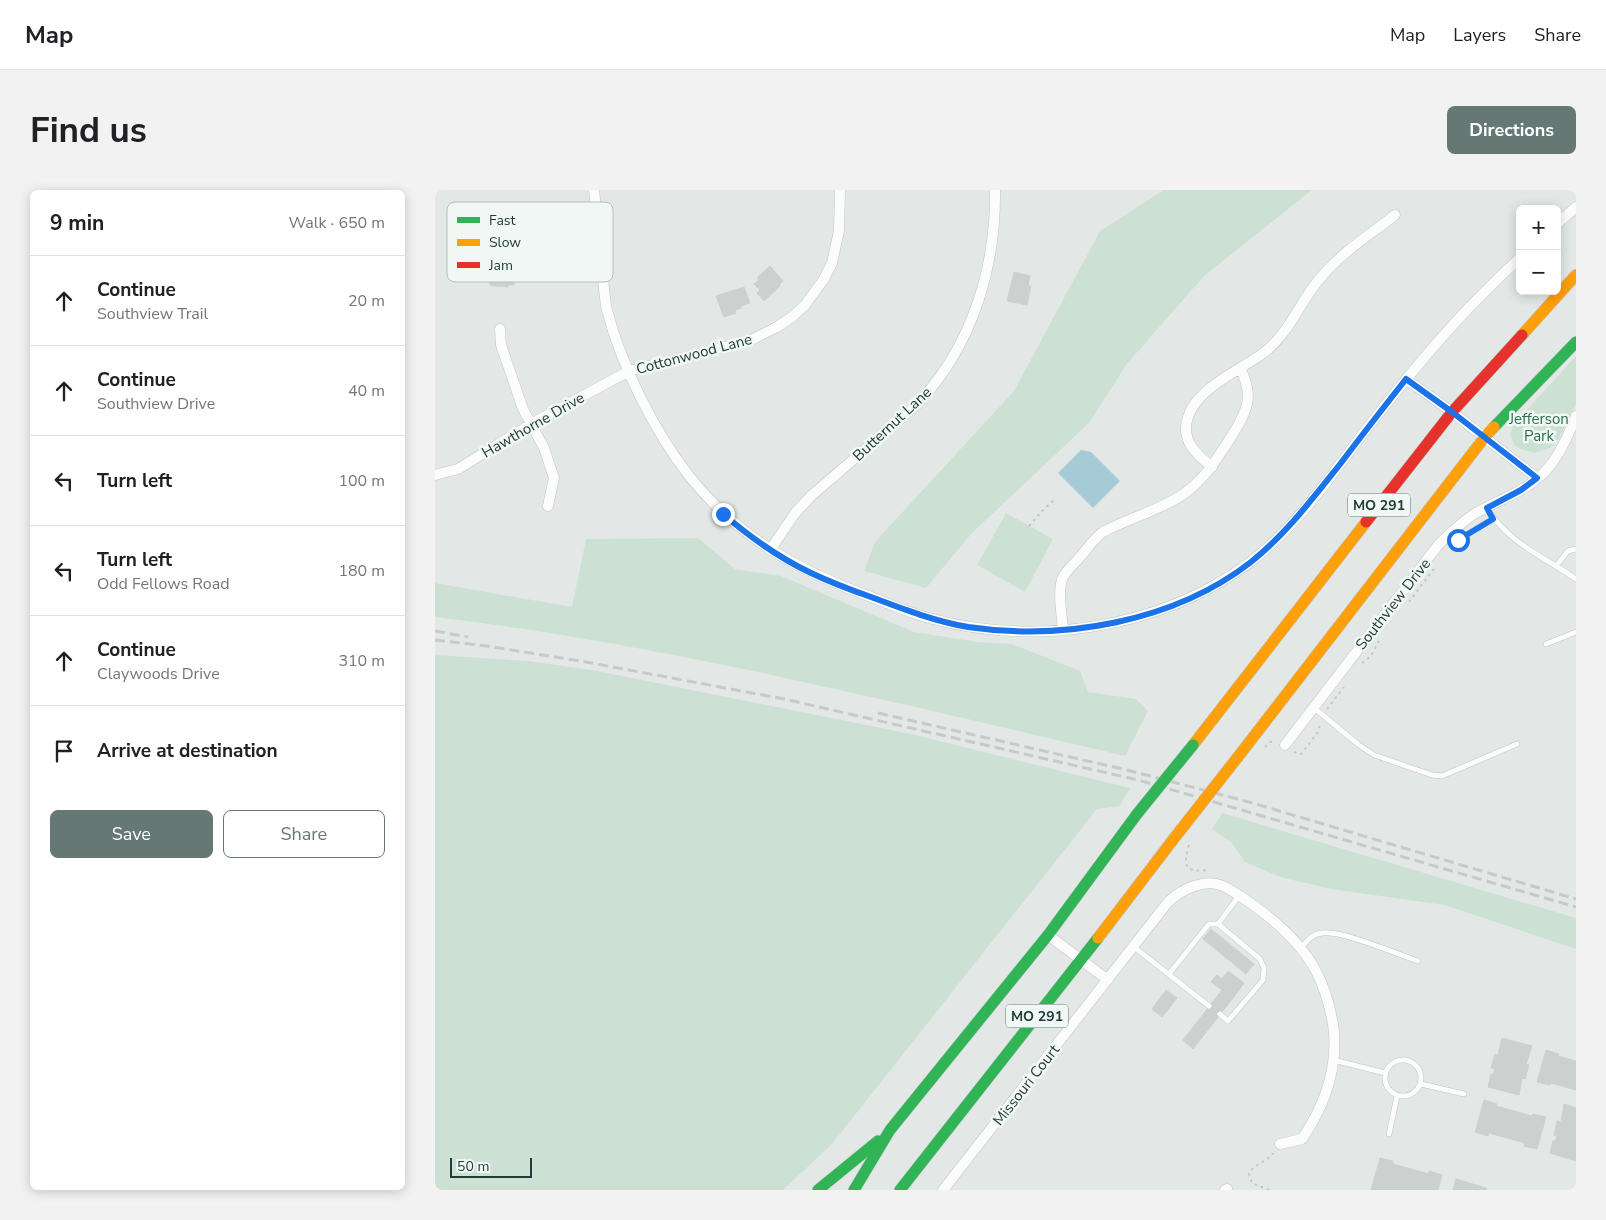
<!DOCTYPE html>
<meta charset="utf-8">
<style>
body{margin:0;font-family:"Nunito Sans",sans-serif;background:#f2f2f2;color:#202124}
.controls{position:absolute;right:15px;top:15px;display:grid;overflow:hidden;border-radius:8px;box-shadow:0 2px 12px #0003}
.controls button{width:45px;height:45px;display:grid;place-items:center;padding:0;border:0;border-bottom:1px solid #e0e0e0;background:#fff;color:#202124;font:25px sans-serif}
.scale{position:absolute;left:15px;bottom:12px;width:82px;box-sizing:border-box;padding-left:5px;border:2px solid #213b36;border-top:0;font-size:14px;line-height:18px;white-space:nowrap;color:#213b36;-webkit-text-stroke:4px #f1f7f5;paint-order:stroke}
.stop{position:absolute;width:15px;height:15px;margin:-11px;border:4px solid #1a73e8;border-radius:50%;background:#fff}
.stop.end{background:#1a73e8;border-color:#fff;box-shadow:0 1px 5px #0008}
.list{margin:0;padding:0;list-style:none}
h2{display:flex;justify-content:space-between;align-items:center;height:65px;margin:0;padding:0 20px;font-size:21px}
h2 small{font-size:16px;font-weight:400;color:#757577}
.list li{display:grid;grid-template-columns:32px 1fr auto;gap:15px;align-items:center;box-sizing:border-box;height:90px;padding:0 20px;border-top:1px solid #e0e0e0}
.list b{display:block;font-size:19px;white-space:nowrap}
.list p{margin:0;font-size:16px;white-space:nowrap;color:#757577}
.list em{font-size:16px;font-style:normal;color:#757577}
.actions{display:flex;gap:10px;padding:15px 20px}
.actions a{flex:1;padding:11px 0;border:1px solid #657874;border-radius:8px;text-align:center;font-size:18px;color:#657874}
.actions .main{background:#657874;color:#fff}
.icon{flex:none;width:28px;height:28px;fill:none;stroke:currentColor;stroke-width:2;stroke-linecap:round;stroke-linejoin:round}
.map{position:relative;flex:none;width:1141px;height:1000px;overflow:hidden;border-radius:8px}
header{display:flex;align-items:center;gap:30px;box-sizing:border-box;height:70px;padding:0 25px;background:#fff;border-bottom:1px solid #e0e0e0}
header strong{font-size:24px}
nav{display:flex;gap:28px;margin-inline-start:auto;font-size:18px}
.intro{display:flex;align-items:center;justify-content:space-between;box-sizing:border-box;height:120px;padding:0 30px}
h1{margin:0;font-size:35px}
.button{padding:12px 22px;border-radius:8px;background:#657874;color:#fff;font-size:18px;font-weight:700}
main{display:flex;gap:30px;padding:0 30px}
aside{flex:1;background:#fff;border-radius:8px;box-shadow:0 2px 12px #0003}
.map>svg:first-child{display:block}
</style>
<header>
<strong>Map</strong>
<nav><a>Map</a><a>Layers</a><a>Share</a></nav>
</header>
<div class="intro"><h1>Find us</h1><a class="button">Directions</a></div>
<main>
<aside>
<h2>9 min<small>Walk · 650 m</small></h2>
<ul class="list">
<li><svg class="icon" aria-label="ahead" viewBox="0 0 24 24"><path d="M12 20V5M6 11l6-6 6 6"/></svg><div><b>Continue</b><p>Southview Trail</p></div><em>20 m</em></li>
<li><svg class="icon" aria-label="ahead" viewBox="0 0 24 24"><path d="M12 20V5M6 11l6-6 6 6"/></svg><div><b>Continue</b><p>Southview Drive</p></div><em>40 m</em></li>
<li><svg class="icon" aria-label="left" viewBox="0 0 24 24"><path d="M17 20v-9H6M10 6l-5 5 5 5"/></svg><div><b>Turn left</b></div><em>100 m</em></li>
<li><svg class="icon" aria-label="left" viewBox="0 0 24 24"><path d="M17 20v-9H6M10 6l-5 5 5 5"/></svg><div><b>Turn left</b><p>Odd Fellows Road</p></div><em>180 m</em></li>
<li><svg class="icon" aria-label="ahead" viewBox="0 0 24 24"><path d="M12 20V5M6 11l6-6 6 6"/></svg><div><b>Continue</b><p>Claywoods Drive</p></div><em>310 m</em></li>
<li><svg class="icon" aria-label="arrive" viewBox="0 0 24 24"><path d="M6 21V4h12l-3 4 3 4H6"/></svg><div><b>Arrive at destination</b></div></li>
</ul>
<div class="actions"><a class="main">Save</a><a>Share</a></div>
</aside>
<div class="map">
<svg width="1141" height="1000" viewBox="0 0 1141 1000">
<rect width="100%" height="100%" fill="#e3e8e6"/>
<path fill="#cce1d4" d="M729 0H877L769 86 691 175 654 233 537 343 491 398 429 381 440 352 579 201 665 41Z
M1141 166V214L1122 252 1115 258 1100 263 1088 260 1080 256 1075 244 1079 234Z
M571 323 618 349 590 402 542 375Z
M263 348 300 379 346 386 479 442 543 452 577 454 645 481 653 502 701 509 713 521 690 566C462 513 233 455 0 427V393L137 417 151 349Z
M0 465 93 471 157 480 476 544 695 598 685 616 662 619 397 954 348 1000H2L0 996Z
M787 623 1141 728V759L1009 715 896 699 845 687 810 672 796 652 777 639Z"/>
<path fill="#a4cbd6" d="M646 260 656 262 685 291 658 318 623 283Z"/>
<path fill="#ccd1cf" stroke="#ccd1cf" d="M63 76 80 77 79 95H73V97L66 96 65 97 55 95 56 83 62 84Z
M335 76 348 91 344 95 345 96 329 111 322 103 325 100 319 94 324 90 322 88Z
M579 82 595 86 593 96H596L592 115 572 111Z
M309 97 315 113 306 116V118L300 120 301 123 289 127 281 106Z
M776 739 819 774 811 784 768 749Z
M793 781 809 793 798 808 776 792 782 785 787 789Z
M731 800 742 808 727 827 717 819Z
M787 800 798 808 758 859 748 850Z
M1067 848 1097 856 1091 874 1094 875 1090 889 1087 888 1084 905 1053 897 1056 884 1058 885 1060 879 1056 878 1060 864 1063 865Z
M1111 860 1124 864 1123 866 1141 871V900L1116 893 1115 895 1102 892Z
M1049 910 1062 914 1061 916 1097 926 1098 924 1111 927 1102 959 1089 956 1090 953 1054 943 1053 946 1040 942Z
M1129 914 1141 918V971L1115 963 1118 951H1120L1122 946 1119 945 1122 931 1126 932Z
M945 968 958 971V974L994 984V981L1007 985 1003 1000H936Z
M1021 989 1051 998V1000H1018Z"/>
<g fill="none" stroke-linecap="round" stroke-linejoin="round">
<g stroke="#c0c5c3" stroke-width="6">
<path id="lane" d="M1052 318C1073 353 1108 366 1141 389
M1121 376 1133 361 1141 359
M1111 454 1141 442
M878 517 924 555 939 565 997 585 1007 586 1082 554
M699 757 774 816
M866 758C872 751 877 744 887 743 907 740 962 764 983 771
M734 784 774 734H783
M785 824 793 831 828 790 829 778 825 769 783 734 804 706
M950 888a18 18 0 1 1 36 0a18 18 0 1 1-36 0Z
M898 870 950 883
M986 894 1029 904
M954 944 962 906"/>
</g>
<g stroke="#c0c5c3" stroke-width="11">
<path id="street" d="M159 0C162 27 165 53 167 80 169 93 169 107 172 120 186 175 220 243 255 287 302 346 362 380 431 405 452 413 472 422 494 428 600 457 725 439 814 373 862 337 897 284 933 237 980 177 1028 119 1085 68
M1122 34 1141 17
M65 139 66 155 88 219 109 258 119 288 113 316
M971 189 1017 222 1102 288
M777 277C761 264 745 250 753 227 762 198 805 180 827 164 855 144 865 110 887 86 907 62 936 44 960 25
M0 285 23 279 96 234 194 181 314 151 342 137 357 127 370 115 389 89 397 73 404 41 405 0
M335 360 361 322 377 305C402 284 427 262 452 240 463 231 476 221 486 210 538 153 561 76 560 0
M628 440C627 425 622 400 628 387 632 380 640 373 645 367 652 359 660 347 668 342 694 328 723 321 747 305 770 290 783 267 798 244 813 220 819 205 805 178
M850 555 1004 354C1015 343 1026 333 1039 324 1065 309 1094 301 1114 277 1126 262 1134 244 1141 226
M613 745 673 790
M508 1000 733 712C746 700 767 689 785 695 792 697 799 702 805 706 834 725 866 751 882 783 890 799 895 817 898 834 904 875 890 915 867 949L845 954
M790 1000 792 999"/>
</g>
<g stroke="#bcc5c3" stroke-width="12">
<path id="fast" d="M1059 237 1141 152
M383 1000 443 951
M419 1000 455 940 613 745 702 624
M465 1000 663 748"/>
</g>
<g stroke="#bcc5c3" stroke-width="12">
<path id="slow" d="M1087 145 1141 85
M758 555 931 332
M806 563 1049 248 1059 237
M663 748 737 651"/>
</g>
<g stroke="#bcc5c3" stroke-width="12">
<path id="jam" d="M931 332 1017 222 1087 145"/>
</g>
<path stroke="#c0c8c6" stroke-width="2" stroke-dasharray="2.5 4" stroke-linecap="butt" d="M594 336 606 322 619 310
M1030 346 1051 333
M974 412 1001 376
M927 473 936 466 945 449
M892 519 909 497
M830 557 835 552 841 551
M859 562 866 564 883 542 885 535
M754 655C748 674 749 683 771 680
M834 1000 817 993 814 984C817 975 832 972 838 963"/>
<use href="#lane" stroke="#fbfcfb" stroke-width="5"/>
<use href="#street" stroke="#fbfcfb" stroke-width="10"/>
<use href="#fast" stroke="#30b455" stroke-width="11"/>
<use href="#slow" stroke="#ff9f0a" stroke-width="11"/>
<use href="#jam" stroke="#e5322d" stroke-width="11"/>
<path stroke="#c6cac9" stroke-width="3" stroke-dasharray="10 5" stroke-linecap="butt" d="M0 441 33 447
M0 450 52 456 151 472 349 509 703 590 1141 717
M443 523 692 580 814 612 1141 709"/>
<g stroke="#bcc5c3" stroke-width="12" stroke-linecap="butt">
<path id="fast-bridge" d="M702 624 758 555"/>
</g>
<g stroke="#bcc5c3" stroke-width="12" stroke-linecap="butt">
<path id="slow-bridge" d="M737 651 806 563"/>
</g>
<use href="#fast-bridge" stroke="#30b455" stroke-width="11"/>
<use href="#slow-bridge" stroke="#ff9f0a" stroke-width="11"/>
</g>
<g fill="none" stroke-linecap="round" stroke-linejoin="round">
<path stroke="#1a73e8" stroke-width="6" d="M288 324C315 347 344 368 376 383 395 392 416 400 436 407 468 419 499 431 533 437 628 451 739 432 816 372 851 344 878 308 906 273 927 245 949 217 971 189L1017 222 1102 288 1086 300 1052 318 1058 329 1023 350"/>
</g>
<g text-anchor="middle" dominant-baseline="central" stroke-width="5" stroke-linejoin="round" paint-order="stroke">
<g fill="#f1f7f5" stroke="#5f736f" stroke-width="1">
<rect x="913" y="303.5" width="62" height="23" rx="4"/>
<rect x="571" y="814.5" width="62" height="23" rx="4"/>
</g>
<g font-size="14" font-weight="bold" fill="#213b36">
<text x="944" y="315">MO 291</text>
<text x="602" y="826">MO 291</text>
</g>
<g font-size="15" fill="#213b36" stroke="#f1f7f5">
<text transform="translate(259 164) rotate(-15)">Cottonwood Lane</text>
<text transform="translate(457 234) rotate(-43)">Butternut Lane</text>
<text transform="translate(98 235) rotate(-30)">Hawthorne Drive</text>
<text transform="translate(958 414) rotate(-52)">Southview Drive</text>
<text transform="translate(591 895) rotate(-52)">Missouri Court</text>
</g>
<g font-size="15" fill="#2d704c" stroke="#f1f7f5">
<text x="1104" y="229">Jefferson<tspan x="1104" dy="17">Park</tspan></text>
</g>
</g>
<rect x="12" y="12" width="166" height="80" rx="8" fill="#f1f7f5" stroke="#b3bfbc" stroke-width="1"/>
<rect x="22" y="27" width="23" height="6" fill="#30b455"/>
<rect x="22" y="49" width="23" height="7" fill="#ff9f0a"/>
<rect x="22" y="72" width="23" height="6" fill="#e5322d"/>
<g font-size="14" fill="#213b36">
<text x="54" y="35">Fast</text>
<text x="54" y="57">Slow</text>
<text x="54" y="80">Jam</text>
</g>
</svg>
<div class="controls">
<button>+</button>
<button>−</button>
</div>
<div class="scale">50 m</div>
<div class="stop" style="left:1023px;top:350px"></div>
<div class="stop end" style="left:288px;top:324px"></div>
</div>
</main>
